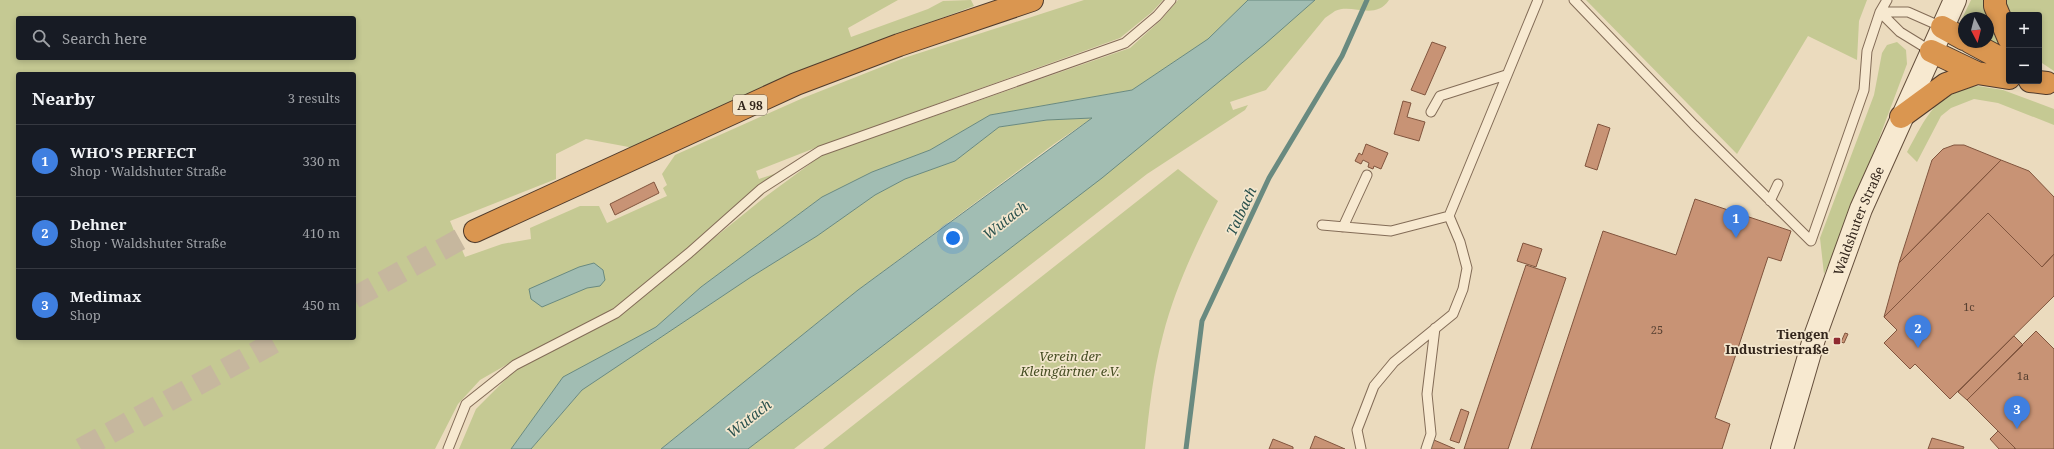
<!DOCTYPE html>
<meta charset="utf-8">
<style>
body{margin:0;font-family:"Noto Serif",serif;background:#20242c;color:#f1f3f6}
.controls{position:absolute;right:12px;top:12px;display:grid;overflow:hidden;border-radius:4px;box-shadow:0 2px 6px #0003}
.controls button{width:36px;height:36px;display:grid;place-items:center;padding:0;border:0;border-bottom:1px solid #363941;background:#171b24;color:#f1f3f6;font:20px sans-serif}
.compass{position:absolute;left:1958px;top:12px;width:36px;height:36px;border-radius:50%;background:#171b24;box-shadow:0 2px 6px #0003;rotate:173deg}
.you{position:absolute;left:953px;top:238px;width:14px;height:14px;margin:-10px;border:3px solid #fff;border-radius:50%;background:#1a73e8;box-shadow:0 0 0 6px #1a73e833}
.badge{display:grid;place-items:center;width:26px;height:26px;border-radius:50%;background:#7c3aed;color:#fff;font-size:13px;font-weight:700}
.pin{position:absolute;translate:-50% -33px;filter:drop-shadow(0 1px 2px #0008)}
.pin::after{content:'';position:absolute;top:21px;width:14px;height:12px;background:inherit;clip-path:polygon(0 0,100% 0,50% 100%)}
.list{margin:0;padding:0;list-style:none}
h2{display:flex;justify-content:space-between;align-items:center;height:52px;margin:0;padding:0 16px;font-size:17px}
h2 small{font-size:13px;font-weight:400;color:#9ea1a6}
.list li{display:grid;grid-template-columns:26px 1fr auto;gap:12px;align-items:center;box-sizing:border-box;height:72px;padding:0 16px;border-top:1px solid #363941}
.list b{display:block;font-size:15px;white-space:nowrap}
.list p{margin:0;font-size:13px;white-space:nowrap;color:#9ea1a6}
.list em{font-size:13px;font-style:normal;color:#9ea1a6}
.icon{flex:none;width:22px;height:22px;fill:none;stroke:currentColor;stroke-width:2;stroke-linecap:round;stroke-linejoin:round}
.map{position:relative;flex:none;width:2054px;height:449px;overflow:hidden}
.search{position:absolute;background:#171b24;box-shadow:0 2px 6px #0003;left:16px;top:16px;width:340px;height:44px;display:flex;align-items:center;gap:10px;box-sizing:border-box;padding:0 14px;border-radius:4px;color:#9ea1a6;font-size:15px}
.panel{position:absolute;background:#171b24;box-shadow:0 2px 6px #0003;left:16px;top:72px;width:340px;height:268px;border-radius:4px}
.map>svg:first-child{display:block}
</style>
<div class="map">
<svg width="2054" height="449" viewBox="0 0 2054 449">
<rect width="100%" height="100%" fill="#ebdbbe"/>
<path fill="#c5c993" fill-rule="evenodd" d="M0 0H898L848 28 851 37 928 9 943 1 971 0 974 6 791 74 634 148 586 139 556 154V179L450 221 465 257 502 244 531 239 530 228 580 206H599L607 223 667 196 663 188 667 185 662 174 675 155 803 98 904 58 1084 0H1163L1152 12 1120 38 815 148 756 171 759 179 777 173 683 253 612 310 535 351 520 357 480 380 458 404 435 449H0ZM18 18H354V58H18ZM18 74H354V338H18Z
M1178 0H1248L1208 39 1132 90 990 115 930 150 872 172 822 197 701 287 656 327 564 377 511 449H459L476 409 515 370 620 314 765 197 822 155 1130 48 1161 20Z
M1315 0H1389C1375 21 1352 3 1335 11 1332 13 1328 16 1325 18L1266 90 1230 102 1233 110 1248 105 1245 110 1147 174 794 449H748C939 302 1133 159 1315 0Z
M1586 0H1867L1859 21 1857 60 1808 36 1737 154Z
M1971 0H1989L2009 48V59L1988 42V18H1964V33L1957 29Z
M2002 0H2054V71L2039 61V15H2009Z
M1897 42 1906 50 1907 64 1842 237 1824 274 1820 238 1874 95 1882 53 1887 45Z
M1978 86 2003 90 2054 109V125L1998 103 1974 99 1951 108 1941 116 1917 162 1907 152C1926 118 1935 92 1978 86Z
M1092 118 1054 144 858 290 661 449H531L582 390 751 277 817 236 875 195 905 179 955 161 999 127 1047 120Z
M1178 169 1218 201C1196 244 1175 288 1163 335 1153 372 1149 411 1145 449H823Z"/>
<path fill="#a1bdb3" stroke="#698a80" d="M1248 0H1315L1265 44 1102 178 748 449H661L858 290 1092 118 1047 120 999 127 955 161 905 179 875 195 817 236 751 277 582 390 531 449H511L563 377 656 327 701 287 822 197 872 172 930 150 990 115 1132 90 1208 39Z
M594 263 603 270 605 280 600 286 587 288 542 307 531 299 529 289 579 267Z"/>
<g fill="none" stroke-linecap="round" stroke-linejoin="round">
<path stroke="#698a80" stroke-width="5" d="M1186 449 1202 321 1269 178 1342 56 1367 0"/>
</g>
<path fill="#c89375" stroke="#81553e" d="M1432 42 1446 47 1425 95 1411 90Z
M1403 101 1411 103 1407 117 1425 122 1419 141 1394 134Z
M1598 124 1610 128 1597 170 1585 166Z
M1366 144 1388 153 1381 169 1374 166 1373 169 1368 167 1369 163 1363 160 1361 164 1355 161 1359 153 1362 155Z
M1954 145H1964L2001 160 1899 263 1932 160 1943 149Z
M2001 160 2029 171 2054 197V254L2042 267 1988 213 1884 317 1899 263Z
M654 182 659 193 615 215 610 204Z
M1695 199 1791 231 1781 261 1768 257 1715 418 1730 424 1722 449H1531L1603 231 1676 255Z
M1988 213 2042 267 2054 254V296L1950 399 1915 364 1910 369 1884 343 1897 330 1884 317Z
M1523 243 1542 249 1536 267 1517 261Z
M1526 265 1566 278 1508 449H1464Z
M2036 331 2054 349V449H2016L1967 400Z
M1845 333 1848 334 1844 343 1841 342Z
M2014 336 2023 345 1967 400 1958 392Z
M1461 409 1469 412 1459 443 1450 440Z
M1998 431 2015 448 2014 449H1999L1990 439Z
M1315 436 1345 449H1310Z
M1932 438 1964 447 1963 449H1928Z
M1273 439 1293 447V449H1269Z
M1434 440 1455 449H1430Z"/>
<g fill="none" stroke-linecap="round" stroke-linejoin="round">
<path stroke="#c6b79e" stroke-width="22" stroke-dasharray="22 11" stroke-linecap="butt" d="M354 298 475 231
M81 449 282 338"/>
<g stroke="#836c57" stroke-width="11">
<path id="lane" d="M1574 0 1694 125 1811 241 1864 90 1867 51 1880 12 1887 0
M1880 12H1908L1942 27
M1880 12 1900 32 1931 51
M1431 112 1440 96 1506 75
M1770 201 1778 184
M1322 225 1391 231 1449 216 1538 0
M1343 227 1367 175
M448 449 466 404 515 365 616 313 689 253 761 189 820 151 1125 43 1157 16 1171 0
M1361 449 1357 430 1374 386 1394 362 1453 314 1463 289 1467 268 1460 242 1449 216
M1426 449 1431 434 1427 394 1435 328"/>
</g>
<g stroke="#644e3b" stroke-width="24">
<g id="secondary">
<path id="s1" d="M1782 449 1814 339 1861 209 1955 0"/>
</g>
</g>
<g stroke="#503b2c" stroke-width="24">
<path id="highway" d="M1995 0V6L2009 39
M1942 27 1964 39
M1970 42 2009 63
M1931 51 1977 73 2009 78
M2030 81 2047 83
M1901 117 1946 84 1977 73
M475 231 796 84 899 45 1032 0"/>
</g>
<use href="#lane" stroke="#f7e9d0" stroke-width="9"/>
<use href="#secondary" stroke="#f7e9d0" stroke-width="22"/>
<use href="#highway" stroke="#da9650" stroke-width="22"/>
</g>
<rect fill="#8f2a30" stroke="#f3e6cd" stroke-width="1.5" x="1833" y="337" width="8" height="8" rx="2"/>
<g text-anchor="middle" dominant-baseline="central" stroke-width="3.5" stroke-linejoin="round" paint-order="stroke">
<g font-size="11" fill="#584132">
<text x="1969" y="306">1c</text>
<text x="1657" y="329">25</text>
<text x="2023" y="375">1a</text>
</g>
<rect fill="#f3e6cd" stroke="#6d6051" stroke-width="1" x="733" y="95" width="34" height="20" rx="3"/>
<g font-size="12" font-weight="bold" fill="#33261c">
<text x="750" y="105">A 98</text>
</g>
<g font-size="13" fill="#33261c" stroke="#f3e6cd">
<text stroke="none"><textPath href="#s1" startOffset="241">Waldshuter Straße</textPath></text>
</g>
<g font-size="13" font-weight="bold" fill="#33261c" stroke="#f3e6cd" text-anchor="end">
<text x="1829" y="334">Tiengen<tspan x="1829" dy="15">Industriestraße</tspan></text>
</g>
<g font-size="13" font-style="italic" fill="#464e23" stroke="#f3e6cd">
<text x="1070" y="356">Verein der<tspan x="1070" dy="15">Kleingärtner e.V.</tspan></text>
</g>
<g font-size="14" font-style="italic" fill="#2b524e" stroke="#f3e6cd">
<text transform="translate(1241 211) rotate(-65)">Talbach</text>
<text transform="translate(1005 220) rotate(-38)">Wutach</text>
<text transform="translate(749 418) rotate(-38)">Wutach</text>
</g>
</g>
</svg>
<div class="controls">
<button>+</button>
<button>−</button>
</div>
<svg class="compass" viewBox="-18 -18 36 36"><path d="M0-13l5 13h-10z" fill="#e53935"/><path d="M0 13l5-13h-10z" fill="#9ea1a6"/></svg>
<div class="you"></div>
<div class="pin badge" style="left:1736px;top:238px;background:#3f7fe0">1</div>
<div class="pin badge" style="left:1918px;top:348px;background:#3f7fe0">2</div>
<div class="pin badge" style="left:2017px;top:429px;background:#3f7fe0">3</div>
<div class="search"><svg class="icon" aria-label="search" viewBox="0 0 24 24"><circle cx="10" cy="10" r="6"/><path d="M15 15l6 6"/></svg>Search here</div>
<section class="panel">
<h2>Nearby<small>3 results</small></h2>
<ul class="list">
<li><span class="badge" style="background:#3f7fe0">1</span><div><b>WHO'S PERFECT</b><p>Shop · Waldshuter Straße</p></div><em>330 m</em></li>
<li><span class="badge" style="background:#3f7fe0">2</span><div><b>Dehner</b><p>Shop · Waldshuter Straße</p></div><em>410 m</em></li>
<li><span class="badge" style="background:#3f7fe0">3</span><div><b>Medimax</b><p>Shop</p></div><em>450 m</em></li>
</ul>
</section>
</div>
